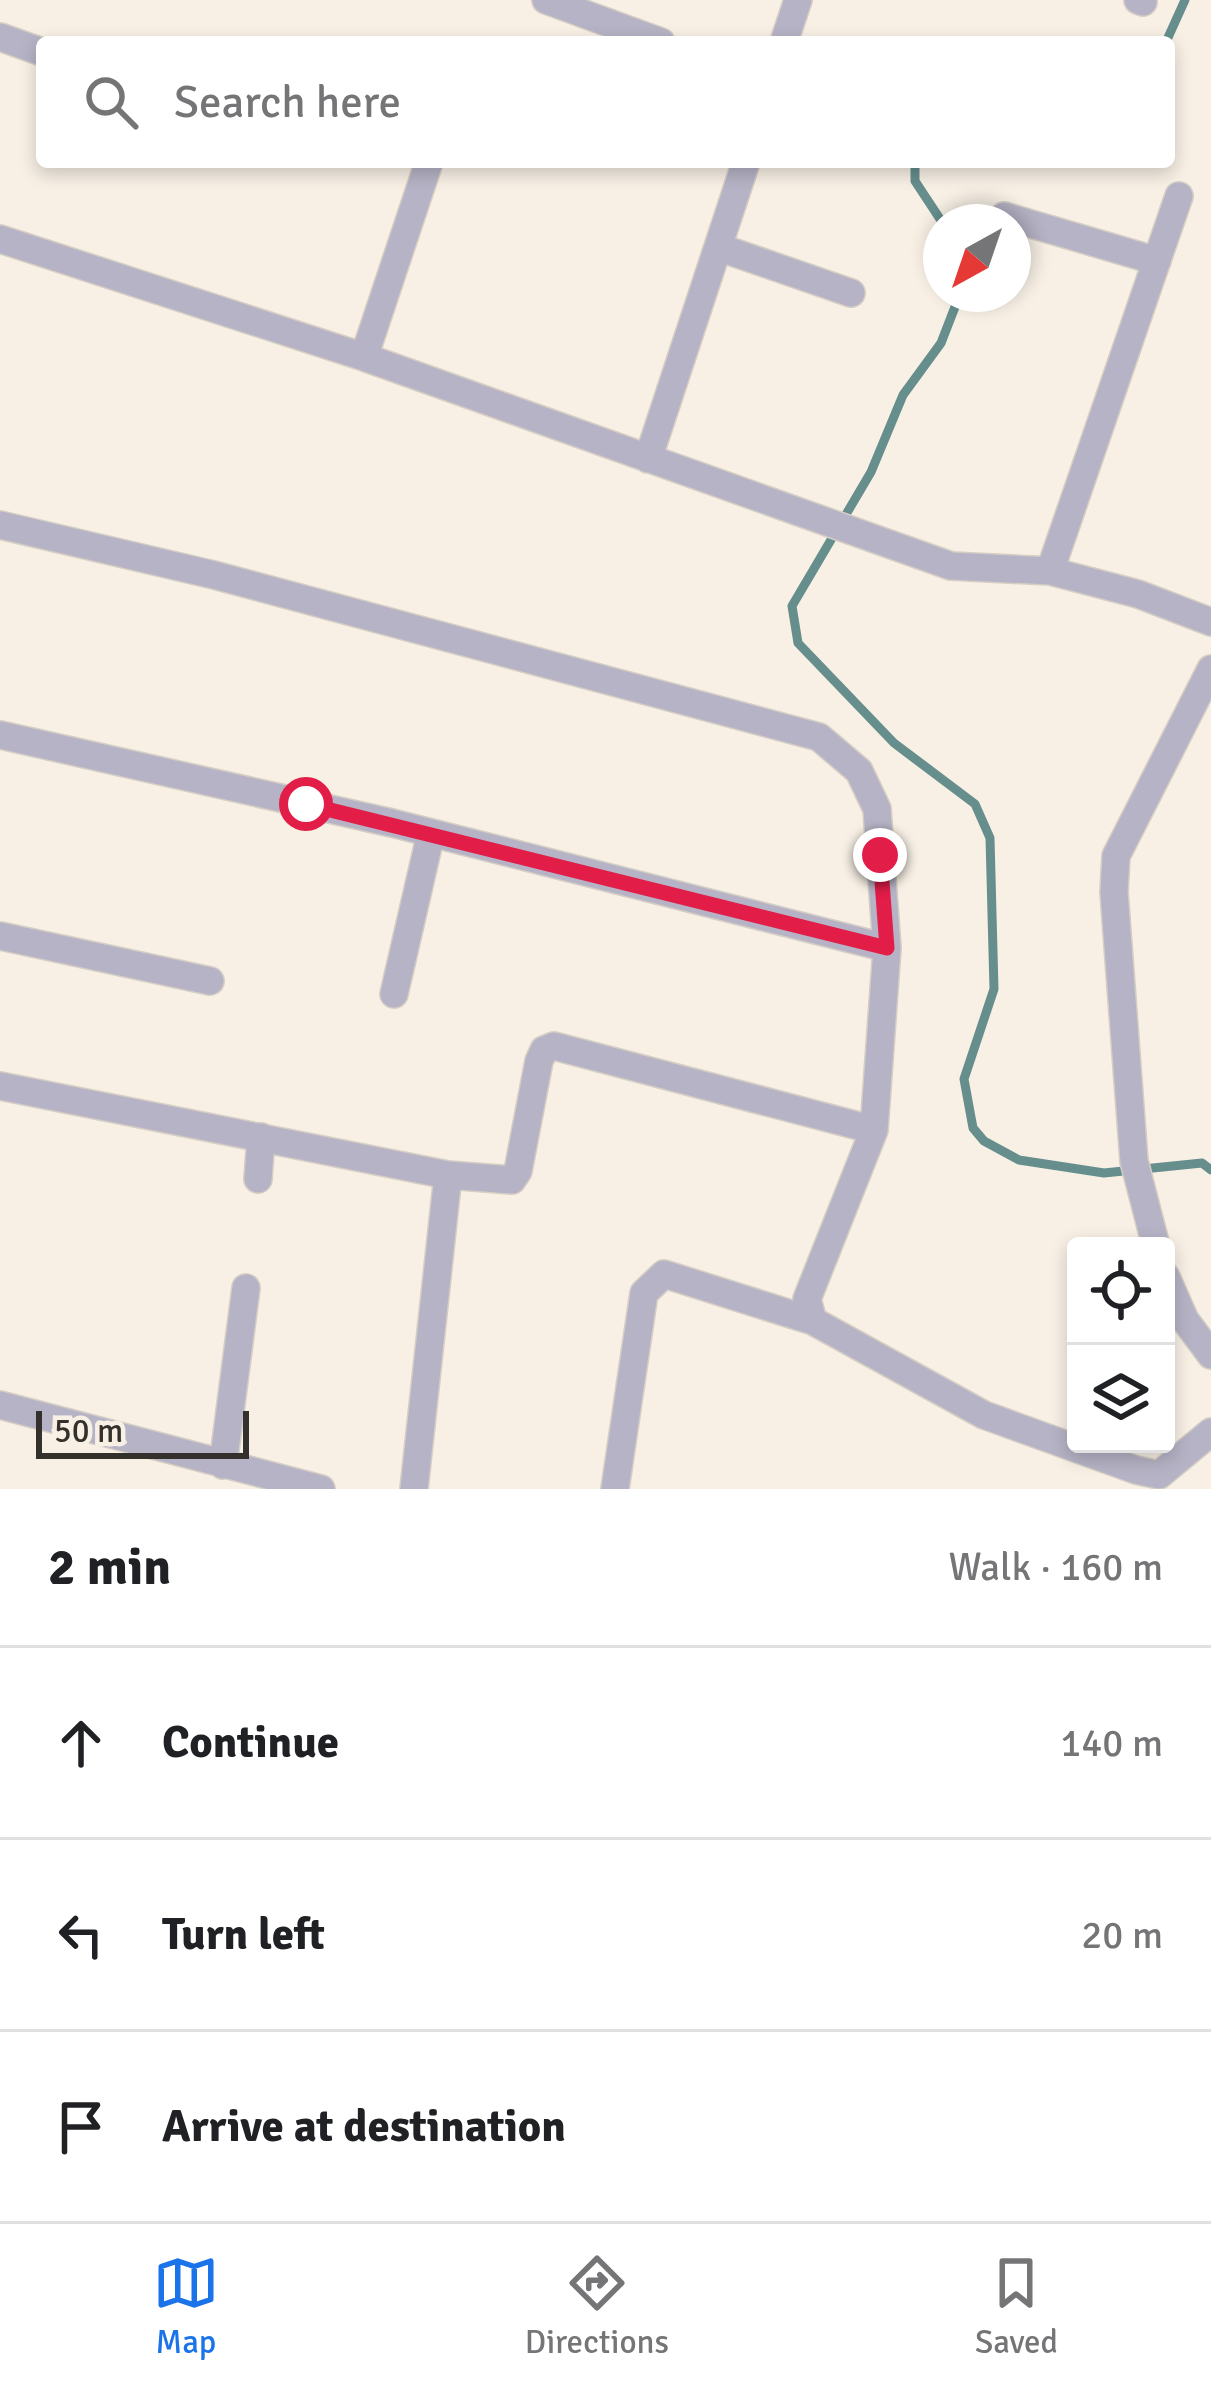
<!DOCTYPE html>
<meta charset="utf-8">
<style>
body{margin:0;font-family:Signika,sans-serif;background:#f6f6f6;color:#202124}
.controls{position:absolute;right:36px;bottom:36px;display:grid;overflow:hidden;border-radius:12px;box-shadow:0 6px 18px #0003}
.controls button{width:108px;height:108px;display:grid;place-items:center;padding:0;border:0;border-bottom:3px solid #e0e0e0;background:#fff;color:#202124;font:60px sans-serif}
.compass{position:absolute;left:923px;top:204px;width:108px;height:108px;border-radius:50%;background:#fff;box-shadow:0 6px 18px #0003;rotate:220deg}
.scale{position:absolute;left:36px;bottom:30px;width:213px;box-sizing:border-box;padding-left:12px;border:6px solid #34312d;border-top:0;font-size:33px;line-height:42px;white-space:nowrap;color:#34312d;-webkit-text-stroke:9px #f8f0e5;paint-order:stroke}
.stop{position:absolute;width:36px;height:36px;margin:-27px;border:9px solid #e11d48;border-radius:50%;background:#fff}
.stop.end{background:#e11d48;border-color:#fff;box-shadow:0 3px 12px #0008}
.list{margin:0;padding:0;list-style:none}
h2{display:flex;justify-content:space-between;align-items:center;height:156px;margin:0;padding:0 48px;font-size:51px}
h2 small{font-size:39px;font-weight:400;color:#757577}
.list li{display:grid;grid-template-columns:78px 1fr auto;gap:36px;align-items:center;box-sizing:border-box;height:192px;padding:0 48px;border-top:3px solid #e0e0e0}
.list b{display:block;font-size:45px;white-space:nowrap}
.list em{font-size:39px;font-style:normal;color:#757577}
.icon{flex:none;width:66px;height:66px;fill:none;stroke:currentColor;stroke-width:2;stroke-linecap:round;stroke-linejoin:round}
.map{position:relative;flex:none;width:1211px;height:1489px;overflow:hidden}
.search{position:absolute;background:#fff;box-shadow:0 6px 18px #0003;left:36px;right:36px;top:36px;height:132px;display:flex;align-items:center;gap:30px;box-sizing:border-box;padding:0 42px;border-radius:12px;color:#757577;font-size:45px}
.sheet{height:732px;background:#fff}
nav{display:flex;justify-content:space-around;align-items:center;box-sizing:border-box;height:168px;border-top:3px solid #e0e0e0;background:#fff;font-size:33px;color:#757577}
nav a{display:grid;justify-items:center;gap:6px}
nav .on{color:#1a73e8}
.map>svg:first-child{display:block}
</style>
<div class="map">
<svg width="1211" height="1489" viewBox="0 0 1211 1489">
<rect width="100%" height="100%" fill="#f8f0e5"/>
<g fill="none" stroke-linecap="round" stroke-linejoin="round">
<path stroke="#658e8d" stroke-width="9" d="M1166 42 1185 0
M915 162V181L942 222
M960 294 941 343 903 395 871 472 792 606 798 643 894 743 975 804 990 838 994 989 964 1079 973 1128 984 1141 1019 1160 1104 1173 1202 1163 1211 1170"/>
<g stroke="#d5cec4" stroke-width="30">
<path id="street" d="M546 0 661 42
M1138 0 1143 2
M0 37 42 52
M784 42 798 0
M1004 216 1157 261
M0 239 364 357 951 566 1050 571 1138 594 1211 622
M718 247 851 293
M364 357 429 162
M648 459 746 162
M0 525 214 575 819 737 859 771 877 809 887 948 874 1130 807 1299 813 1321
M1050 571 1179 196
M0 735 392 823 887 948
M0 936 210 981
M394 994 431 833
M0 1086 448 1175 512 1180 518 1171 539 1061 544 1050 554 1046 874 1130
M258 1179 261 1137
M1156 1246 1134 1161 1114 892 1116 856 1211 669
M1166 1277 1185 1320 1211 1355
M0 1405 321 1489
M223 1465 246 1288
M414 1489 448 1175
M615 1489 644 1293 664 1274 813 1321 984 1415 1136 1470 1159 1475 1211 1432"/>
</g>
<use href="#street" stroke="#b6b3c6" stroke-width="27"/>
</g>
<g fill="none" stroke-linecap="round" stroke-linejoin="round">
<path stroke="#e11d48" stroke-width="15" d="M306 804 887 948 880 855"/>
</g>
</svg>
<div class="controls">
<button><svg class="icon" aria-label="locate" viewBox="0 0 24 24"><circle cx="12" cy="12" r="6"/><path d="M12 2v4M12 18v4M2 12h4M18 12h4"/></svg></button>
<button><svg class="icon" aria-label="layers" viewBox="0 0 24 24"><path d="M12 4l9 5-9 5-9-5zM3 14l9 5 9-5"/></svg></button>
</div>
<svg class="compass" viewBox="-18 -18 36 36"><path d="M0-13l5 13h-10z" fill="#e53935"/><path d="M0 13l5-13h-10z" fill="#757577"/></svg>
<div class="scale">50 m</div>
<div class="stop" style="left:306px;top:804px"></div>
<div class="stop end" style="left:880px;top:855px"></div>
<div class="search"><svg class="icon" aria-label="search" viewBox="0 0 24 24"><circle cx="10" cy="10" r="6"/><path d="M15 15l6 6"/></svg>Search here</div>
</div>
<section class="sheet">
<h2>2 min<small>Walk · 160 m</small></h2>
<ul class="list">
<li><svg class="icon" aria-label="ahead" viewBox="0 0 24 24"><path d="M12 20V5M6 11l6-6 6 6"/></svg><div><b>Continue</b></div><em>140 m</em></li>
<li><svg class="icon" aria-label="left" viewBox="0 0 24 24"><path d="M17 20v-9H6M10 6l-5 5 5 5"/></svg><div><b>Turn left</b></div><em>20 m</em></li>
<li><svg class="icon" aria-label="arrive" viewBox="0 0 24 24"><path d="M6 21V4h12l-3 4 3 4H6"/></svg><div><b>Arrive at destination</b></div></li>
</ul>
</section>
<nav>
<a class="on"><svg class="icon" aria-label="map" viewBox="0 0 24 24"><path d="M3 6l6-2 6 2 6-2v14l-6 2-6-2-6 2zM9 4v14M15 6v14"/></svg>Map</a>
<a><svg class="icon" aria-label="directions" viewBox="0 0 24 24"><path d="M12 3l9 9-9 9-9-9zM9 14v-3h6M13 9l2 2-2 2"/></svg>Directions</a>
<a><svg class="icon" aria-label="saved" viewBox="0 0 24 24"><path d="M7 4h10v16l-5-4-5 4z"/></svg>Saved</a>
</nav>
